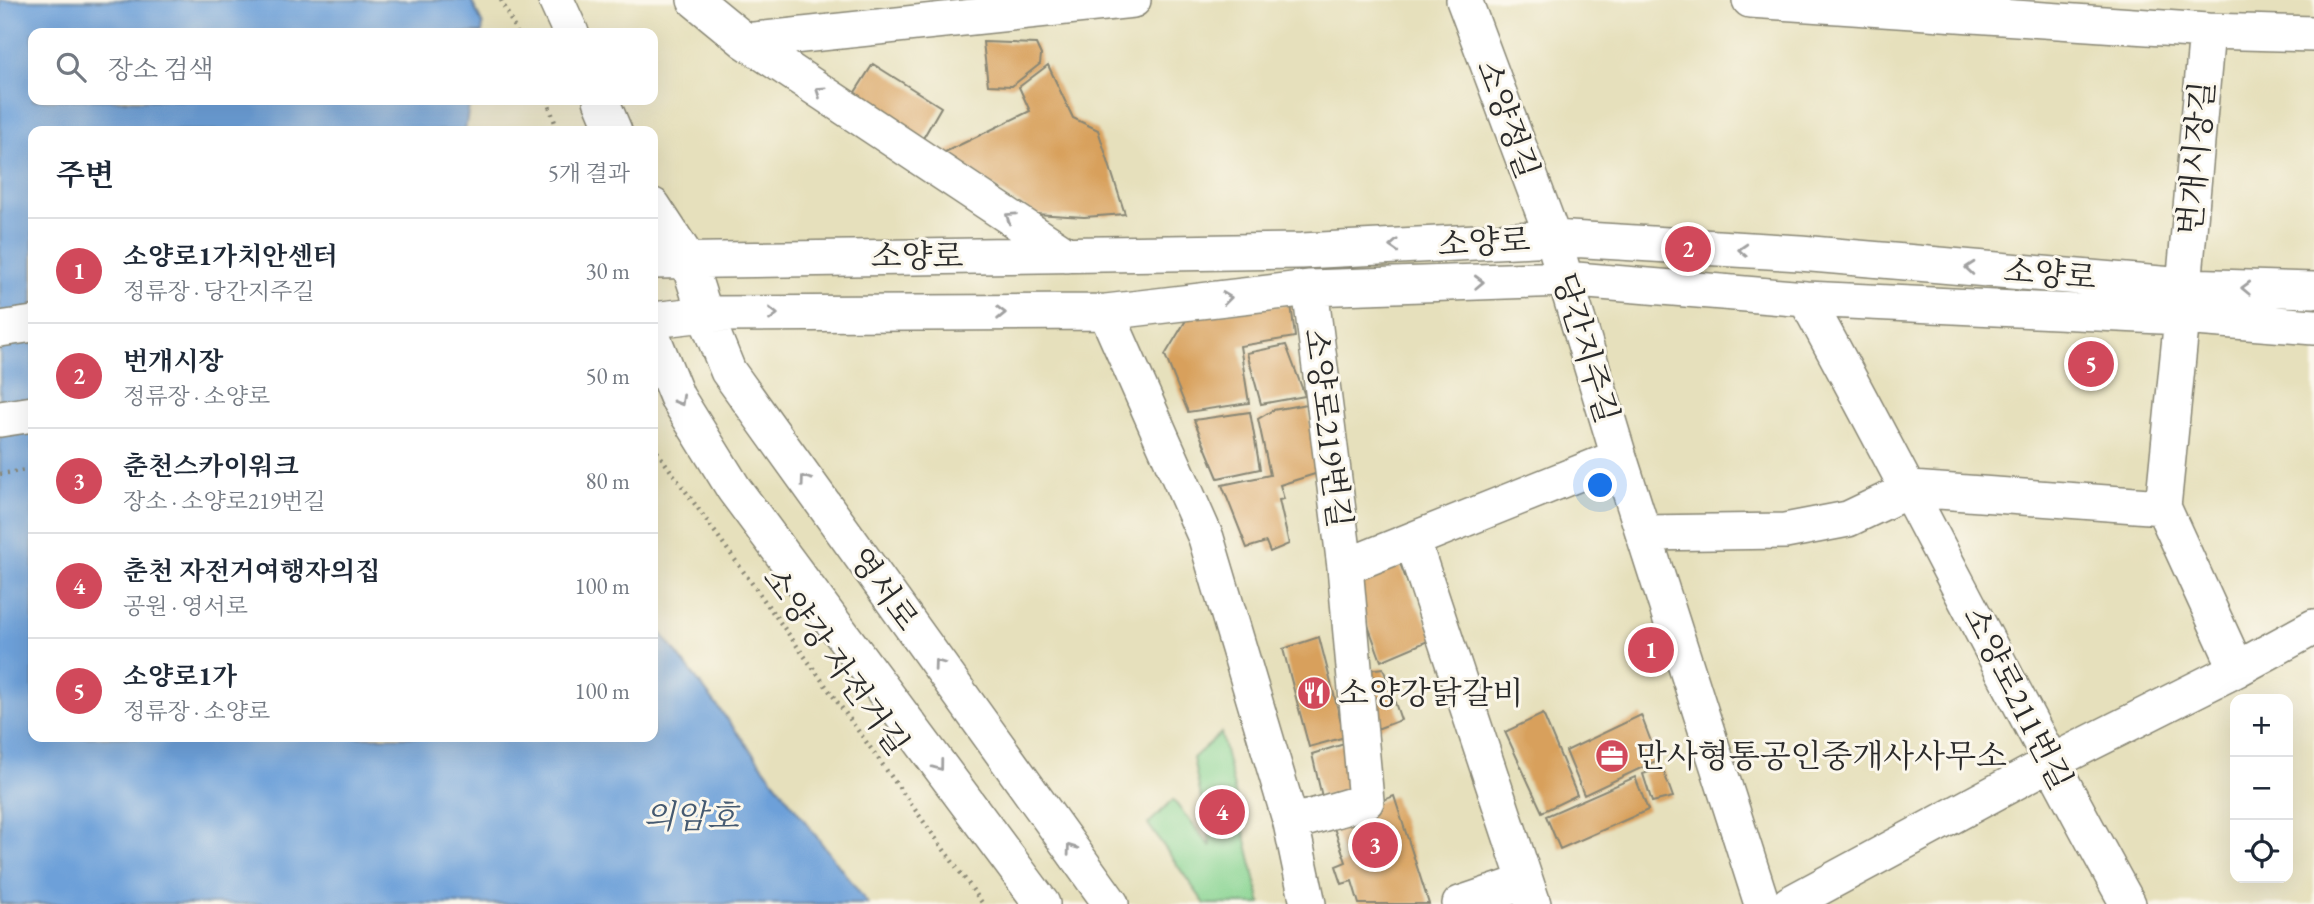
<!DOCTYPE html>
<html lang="ko">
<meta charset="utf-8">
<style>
body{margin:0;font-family:"EB Garamond","Noto Serif KR",serif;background:#f6f6f7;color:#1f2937}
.controls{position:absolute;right:21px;bottom:21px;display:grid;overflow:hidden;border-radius:14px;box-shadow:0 7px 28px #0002}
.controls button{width:63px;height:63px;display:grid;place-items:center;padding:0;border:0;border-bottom:2px solid #e0e1e3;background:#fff;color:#1f2937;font:35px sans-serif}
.you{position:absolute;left:1601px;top:486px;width:24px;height:24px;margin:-18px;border:5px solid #fff;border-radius:50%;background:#1a73e8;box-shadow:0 0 0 10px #1a73e833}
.badge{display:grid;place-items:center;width:46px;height:46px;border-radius:50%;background:#d1495b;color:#fff;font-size:23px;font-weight:700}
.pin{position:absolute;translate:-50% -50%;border:4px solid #fff;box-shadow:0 2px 7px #0006}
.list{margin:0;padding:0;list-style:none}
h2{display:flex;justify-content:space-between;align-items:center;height:91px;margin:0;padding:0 28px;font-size:30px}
h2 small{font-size:23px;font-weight:400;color:#747a83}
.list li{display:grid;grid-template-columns:46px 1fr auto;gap:21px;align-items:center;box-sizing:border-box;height:105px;padding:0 28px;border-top:2px solid #e0e1e3}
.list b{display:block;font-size:26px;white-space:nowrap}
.list p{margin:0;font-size:23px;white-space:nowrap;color:#747a83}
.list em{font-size:23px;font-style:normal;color:#747a83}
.icon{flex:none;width:38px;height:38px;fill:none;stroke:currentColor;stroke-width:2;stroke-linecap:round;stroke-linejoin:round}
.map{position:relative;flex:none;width:2314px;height:904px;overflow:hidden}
.search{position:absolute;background:#fff;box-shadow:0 7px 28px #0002;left:28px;top:28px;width:630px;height:77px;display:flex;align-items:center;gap:18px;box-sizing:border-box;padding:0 24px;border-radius:14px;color:#747a83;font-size:26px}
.panel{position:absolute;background:#fff;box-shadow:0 7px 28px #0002;left:28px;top:126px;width:630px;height:616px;border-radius:14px}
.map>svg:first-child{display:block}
</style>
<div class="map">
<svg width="2314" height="904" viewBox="0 0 2314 904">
<rect width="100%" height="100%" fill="#fbf7ec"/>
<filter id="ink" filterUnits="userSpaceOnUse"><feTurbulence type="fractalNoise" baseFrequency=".0143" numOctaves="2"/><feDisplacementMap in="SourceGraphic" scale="14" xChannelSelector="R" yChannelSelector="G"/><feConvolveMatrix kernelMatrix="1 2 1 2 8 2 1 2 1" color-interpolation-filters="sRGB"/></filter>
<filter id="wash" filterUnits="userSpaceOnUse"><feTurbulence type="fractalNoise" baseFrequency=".00686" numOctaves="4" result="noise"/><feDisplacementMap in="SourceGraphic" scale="28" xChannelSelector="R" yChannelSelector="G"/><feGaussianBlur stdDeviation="1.57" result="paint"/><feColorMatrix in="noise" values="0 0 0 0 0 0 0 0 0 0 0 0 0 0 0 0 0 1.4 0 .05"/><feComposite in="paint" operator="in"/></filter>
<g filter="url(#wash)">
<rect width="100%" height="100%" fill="#e6e0bc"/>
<path fill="#88d492" stroke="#5a805e" stroke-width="2" d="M1221 733 1261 904H1205L1148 824 1173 800 1211 847 1193 758Z"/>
<path fill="#6da0d9" stroke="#4c6682" stroke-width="2" d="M0 0H471L483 25 482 33H33V100H470L465 131H33V737H653V622L868 904H0Z"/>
<g id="blocks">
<path fill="#d8a05b" d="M983 42 1036 44 1041 55 1040 64 1012 86 988 85Z
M873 64 941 107 922 140 852 97Z
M1048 65 1073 118 1098 130 1125 214 1084 217 1035 214 943 153 1030 111 1019 87Z
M1291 304 1295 337 1240 346 1249 403 1188 412 1165 355 1188 317Z
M1286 345 1305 396 1261 404 1247 353Z
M1307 404 1318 473 1280 485 1284 499 1279 500 1289 544 1270 552 1266 542 1247 548 1222 485 1270 475 1258 419 1273 410Z
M1250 412 1260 469 1218 478 1194 420Z
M1397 556 1416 604 1435 638 1381 661 1350 576Z
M1319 637 1345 737 1309 747 1283 649Z
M1383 668 1401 720 1366 733 1360 671Z
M1543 714 1577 795 1542 812 1505 732Z
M1641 715 1658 760 1584 795 1566 751Z
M1344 744 1354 787 1322 797 1312 754Z
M1662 767 1673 797 1652 802 1643 774Z
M1635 777 1648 810 1560 849 1546 816Z
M1394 796 1429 904H1359L1352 881 1342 884 1336 866 1346 862 1334 828 1375 803Z"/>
</g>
</g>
<g filter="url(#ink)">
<use href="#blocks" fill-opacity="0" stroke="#888674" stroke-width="2"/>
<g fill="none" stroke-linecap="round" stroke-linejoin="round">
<g stroke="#888674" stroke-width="38">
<path id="minor" d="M556 0 571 33
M695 0 745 41 1067 255
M1464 0 1553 238 1619 457 1762 904
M1750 0 2207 31 2314 34
M745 41 1133 0
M601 100 614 131
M653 206 687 258 705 314 728 371 1111 904
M653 261 1302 251 1553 238 1800 253 2184 286 2314 290
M2184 286 2207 31
M1806 299C1916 499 2017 704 2128 904
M1106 312 1206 538 1291 823 1308 904
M2182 317 2163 507 2237 669
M653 320 705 314 1106 312 1310 288 1564 279 1806 299 2182 317 2314 327
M0 329 33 324
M653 338 677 397 734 489 1042 904
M0 419 33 414
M1643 533 1785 531 1848 519 1911 489 2163 507
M1413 542 1533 904
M1345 567 1619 457
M1291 823 1366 801 1345 567 1310 288
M1460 904 1525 882
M1789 904 2050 763 2237 669 2314 627"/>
</g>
<path stroke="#888674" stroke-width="4.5" stroke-dasharray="2 5" stroke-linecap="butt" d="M501 0 517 33
M547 100 558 131
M653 446 983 904
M0 474 33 469"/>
<use href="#minor" stroke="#fff" stroke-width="35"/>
</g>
<defs><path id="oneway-chevron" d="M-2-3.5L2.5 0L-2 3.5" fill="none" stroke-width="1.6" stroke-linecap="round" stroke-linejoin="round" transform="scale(1.75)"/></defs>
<g stroke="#a0a0a0">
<use href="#oneway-chevron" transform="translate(820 91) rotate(-146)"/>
<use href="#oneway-chevron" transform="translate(1010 217) rotate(-146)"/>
<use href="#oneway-chevron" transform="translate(1394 246) rotate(177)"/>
<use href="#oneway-chevron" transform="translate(1743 250) rotate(-177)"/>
<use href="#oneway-chevron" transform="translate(1970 268) rotate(-175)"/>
<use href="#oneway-chevron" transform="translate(1479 282) rotate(-2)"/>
<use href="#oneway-chevron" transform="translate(2246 288) rotate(-178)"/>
<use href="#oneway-chevron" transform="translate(1227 298) rotate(-7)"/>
<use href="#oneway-chevron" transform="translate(1001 313) rotate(-1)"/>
<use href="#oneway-chevron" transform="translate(773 314)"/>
<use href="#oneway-chevron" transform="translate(680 401) rotate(61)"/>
<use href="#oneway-chevron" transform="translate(805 480) rotate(-126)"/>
<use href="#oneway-chevron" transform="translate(938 664) rotate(-126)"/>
<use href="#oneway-chevron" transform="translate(939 766) rotate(53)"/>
<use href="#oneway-chevron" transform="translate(1071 849) rotate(-126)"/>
</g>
</g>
<defs>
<g id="restaurant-disc" transform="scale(1.75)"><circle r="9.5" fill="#d1495b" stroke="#fbf7ec"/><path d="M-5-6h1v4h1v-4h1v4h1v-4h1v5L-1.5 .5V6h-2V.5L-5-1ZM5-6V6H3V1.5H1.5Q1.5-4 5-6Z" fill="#fff"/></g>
<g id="office-disc" transform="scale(1.75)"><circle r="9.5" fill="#d1495b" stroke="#fbf7ec"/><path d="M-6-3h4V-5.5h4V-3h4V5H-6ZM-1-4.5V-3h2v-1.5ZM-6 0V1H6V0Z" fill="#fff"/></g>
</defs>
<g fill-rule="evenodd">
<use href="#restaurant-disc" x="1314" y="693"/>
<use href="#office-disc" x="1612" y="756"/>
</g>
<g text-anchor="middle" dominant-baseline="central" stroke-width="6" stroke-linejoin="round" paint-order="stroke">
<g font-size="32" fill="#2b2b2b" stroke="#fbf7ec">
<text transform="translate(1508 119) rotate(70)">소양정길</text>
<text transform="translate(2196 158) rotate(-85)">번개시장길</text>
<text transform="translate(1484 242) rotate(-3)">소양로</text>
<text x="917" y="256">소양로</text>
<text transform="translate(2050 274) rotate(5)">소양로</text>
<text transform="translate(1586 348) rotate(73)">당간지주길</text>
<text transform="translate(1328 428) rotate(83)">소양로219번길</text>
<text transform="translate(884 589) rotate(54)">영서로</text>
<text transform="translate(836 661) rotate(54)">소양강 자전거길</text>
<text transform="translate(2018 698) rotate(63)">소양로211번길</text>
</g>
<g font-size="32" fill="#2b2b2b" stroke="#fbf7ec" text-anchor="start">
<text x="1338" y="693">소양강닭갈비</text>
<text x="1636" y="756">만사형통공인중개사사무소</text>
</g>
<g font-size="33" font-style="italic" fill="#455a71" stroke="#fbf7ec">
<text x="691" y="816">의암호</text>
</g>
</g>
</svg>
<div class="controls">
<button>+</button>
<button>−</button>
<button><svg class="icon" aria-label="locate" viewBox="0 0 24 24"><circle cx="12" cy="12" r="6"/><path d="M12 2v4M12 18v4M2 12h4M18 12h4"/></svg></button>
</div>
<div class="you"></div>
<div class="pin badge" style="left:1651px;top:650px">1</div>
<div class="pin badge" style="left:1688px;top:249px">2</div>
<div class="pin badge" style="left:1375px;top:845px">3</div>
<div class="pin badge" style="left:1222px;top:812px">4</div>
<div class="pin badge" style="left:2091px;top:364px">5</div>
<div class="search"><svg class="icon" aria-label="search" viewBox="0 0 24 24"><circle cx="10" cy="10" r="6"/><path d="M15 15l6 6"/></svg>장소 검색</div>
<section class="panel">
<h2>주변<small>5개 결과</small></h2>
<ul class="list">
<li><span class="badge">1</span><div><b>소양로1가치안센터</b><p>정류장 · 당간지주길</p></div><em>30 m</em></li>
<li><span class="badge">2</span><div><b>번개시장</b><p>정류장 · 소양로</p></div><em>50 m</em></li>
<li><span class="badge">3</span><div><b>춘천스카이워크</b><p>장소 · 소양로219번길</p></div><em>80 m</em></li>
<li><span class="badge">4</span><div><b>춘천 자전거여행자의집</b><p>공원 · 영서로</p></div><em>100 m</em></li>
<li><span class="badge">5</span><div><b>소양로1가</b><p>정류장 · 소양로</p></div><em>100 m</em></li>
</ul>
</section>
</div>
